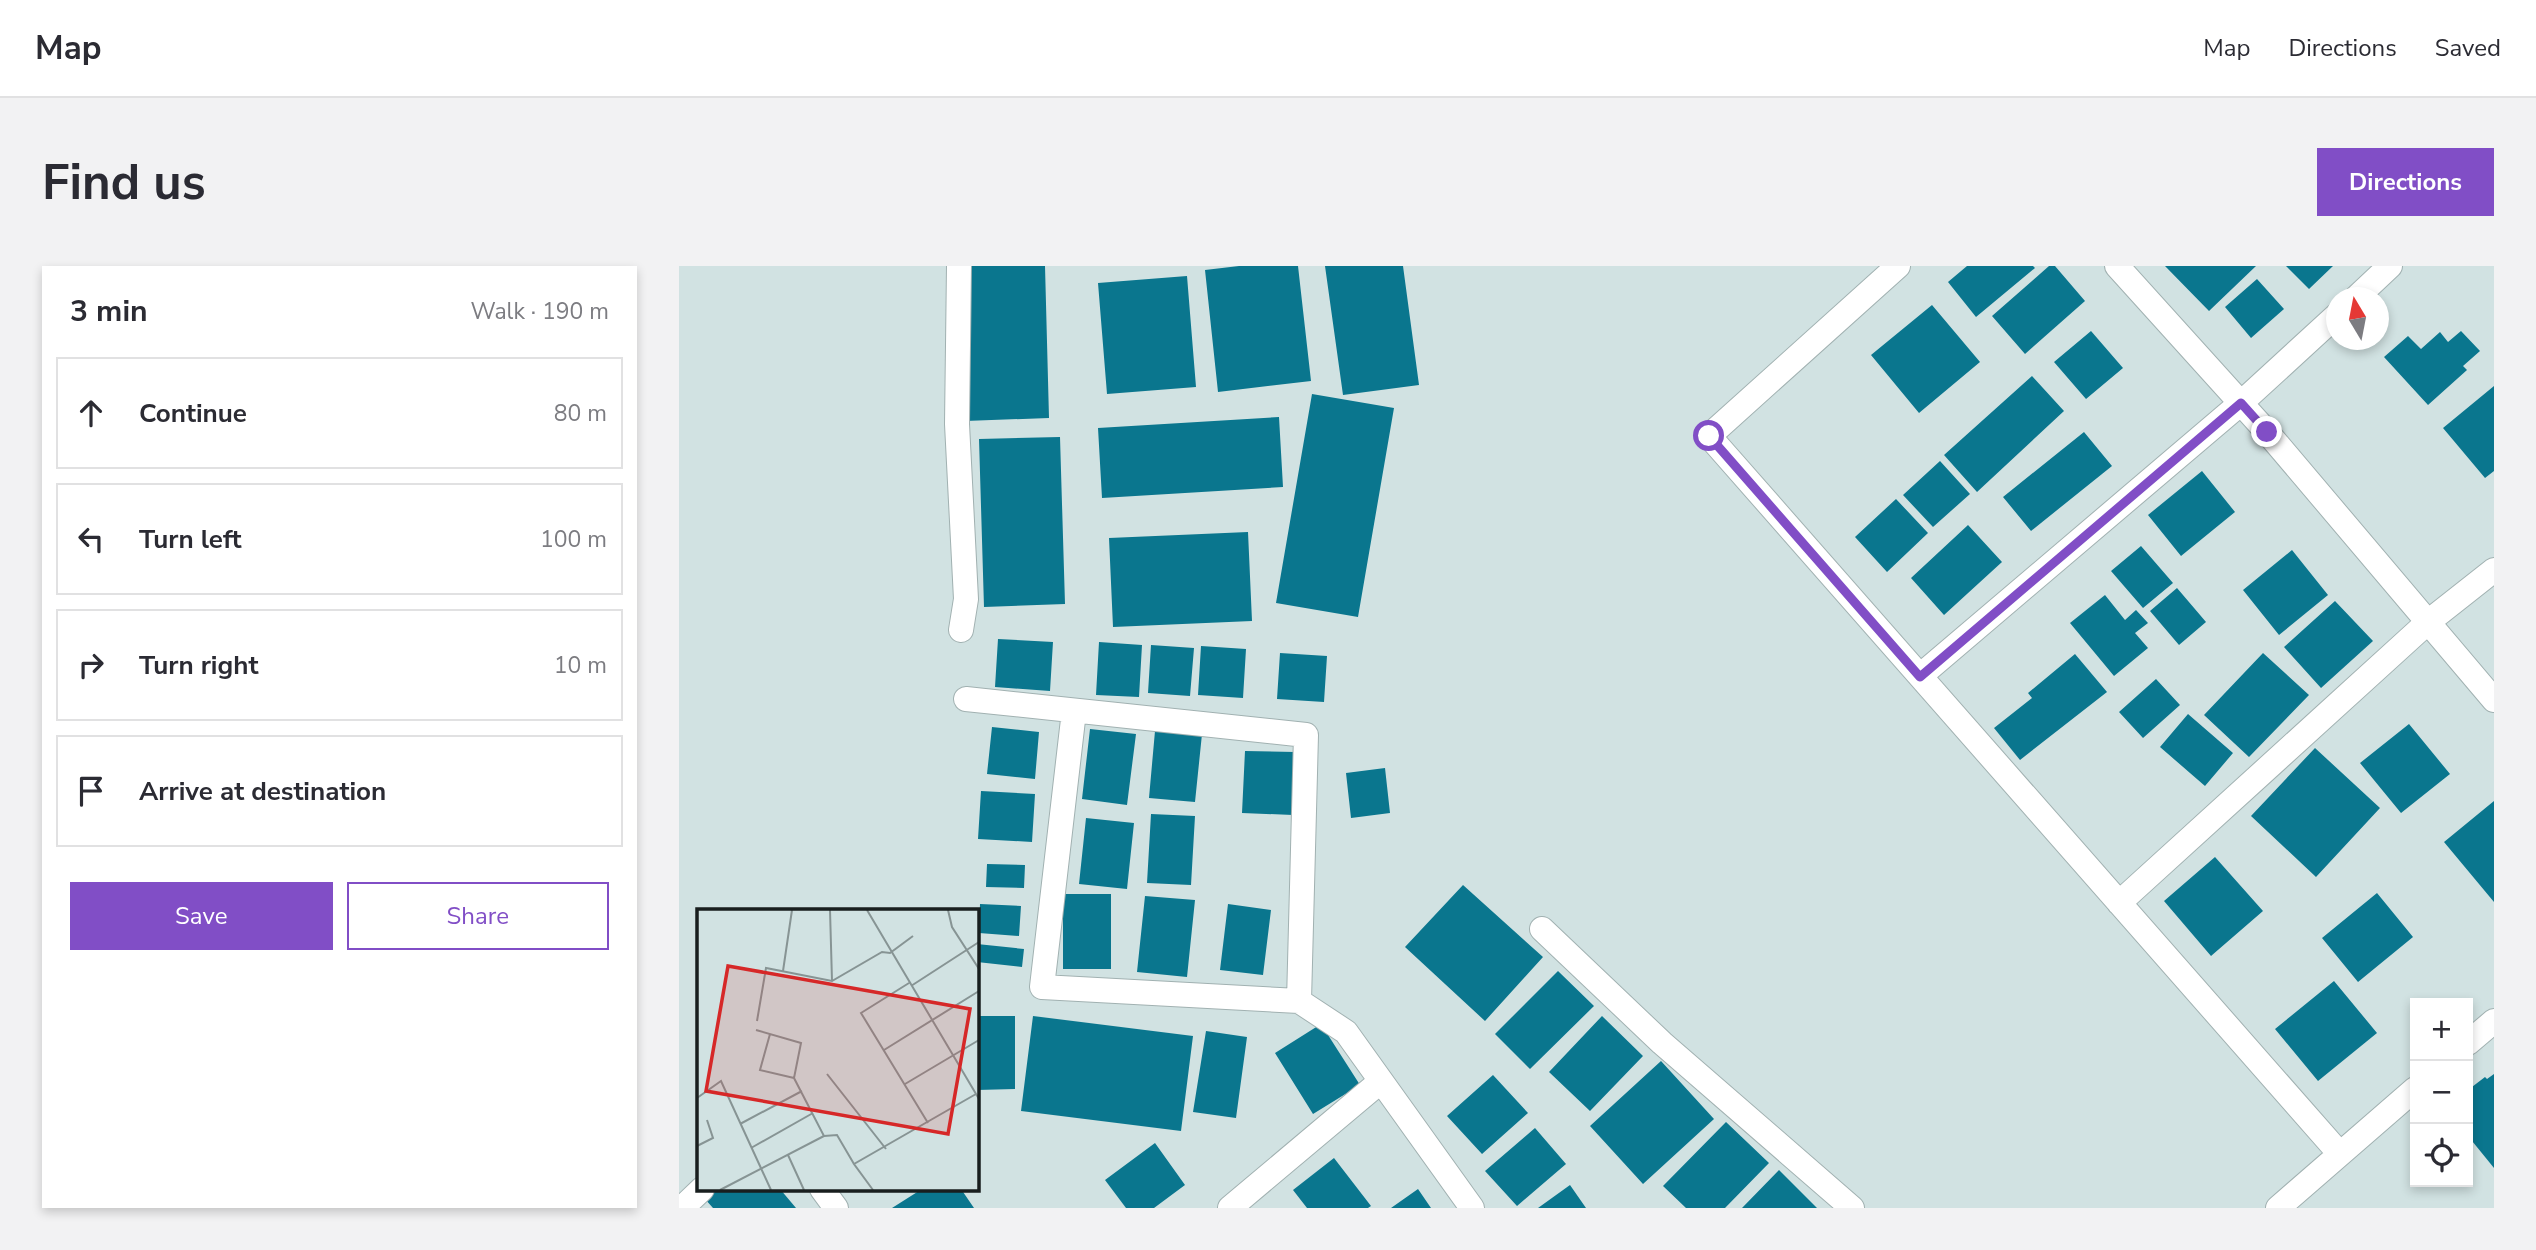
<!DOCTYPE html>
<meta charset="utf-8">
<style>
body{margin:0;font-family:"Nunito Sans",sans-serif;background:#f2f2f3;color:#2b2b33}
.controls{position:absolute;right:21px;bottom:21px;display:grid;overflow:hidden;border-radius:0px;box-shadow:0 4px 10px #0003}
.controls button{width:63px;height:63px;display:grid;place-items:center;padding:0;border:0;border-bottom:2px solid #e1e1e2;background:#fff;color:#2b2b33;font:35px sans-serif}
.compass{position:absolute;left:1647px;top:21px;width:63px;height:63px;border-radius:50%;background:#fff;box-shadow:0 4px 10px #0003;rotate:350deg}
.stop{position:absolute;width:21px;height:21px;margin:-16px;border:5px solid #814ec6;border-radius:50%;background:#fff}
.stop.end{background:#814ec6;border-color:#fff;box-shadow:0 2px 7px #0008}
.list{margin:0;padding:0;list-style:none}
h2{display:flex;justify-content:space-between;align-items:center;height:91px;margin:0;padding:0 28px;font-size:30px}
h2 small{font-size:23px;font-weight:400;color:#7c7c81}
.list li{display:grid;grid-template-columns:46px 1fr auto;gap:21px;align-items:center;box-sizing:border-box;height:112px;margin:0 14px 14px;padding:0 14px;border:2px solid #e1e1e2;border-radius:0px}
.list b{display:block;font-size:26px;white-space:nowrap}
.list em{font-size:23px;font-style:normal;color:#7c7c81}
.actions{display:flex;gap:14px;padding:21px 28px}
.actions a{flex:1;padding:16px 0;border:2px solid #814ec6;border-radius:0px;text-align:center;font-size:24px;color:#814ec6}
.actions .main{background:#814ec6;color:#fff}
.icon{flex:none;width:38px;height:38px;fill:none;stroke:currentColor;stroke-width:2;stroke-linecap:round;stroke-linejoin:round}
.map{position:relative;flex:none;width:1815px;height:942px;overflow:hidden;border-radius:0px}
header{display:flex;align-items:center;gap:42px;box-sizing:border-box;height:98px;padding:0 35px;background:#fff;border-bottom:2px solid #e1e1e2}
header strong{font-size:33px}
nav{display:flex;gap:38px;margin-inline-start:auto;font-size:24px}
.intro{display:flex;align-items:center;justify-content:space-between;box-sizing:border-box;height:168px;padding:0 42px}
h1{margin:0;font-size:49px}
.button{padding:18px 32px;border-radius:0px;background:#814ec6;color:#fff;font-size:24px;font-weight:700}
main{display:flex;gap:42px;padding:0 42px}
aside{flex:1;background:#fff;border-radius:0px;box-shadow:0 4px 10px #0003}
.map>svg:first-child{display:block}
</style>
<header>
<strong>Map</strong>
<nav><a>Map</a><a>Directions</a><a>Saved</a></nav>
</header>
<div class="intro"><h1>Find us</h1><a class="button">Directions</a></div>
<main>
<aside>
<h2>3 min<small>Walk · 190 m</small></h2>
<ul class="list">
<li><svg class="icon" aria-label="ahead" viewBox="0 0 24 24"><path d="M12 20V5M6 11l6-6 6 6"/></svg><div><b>Continue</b></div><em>80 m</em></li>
<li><svg class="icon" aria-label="left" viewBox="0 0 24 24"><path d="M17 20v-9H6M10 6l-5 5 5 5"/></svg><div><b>Turn left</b></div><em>100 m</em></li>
<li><svg class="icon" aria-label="right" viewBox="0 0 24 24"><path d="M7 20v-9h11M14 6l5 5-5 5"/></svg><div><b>Turn right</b></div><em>10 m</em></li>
<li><svg class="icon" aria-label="arrive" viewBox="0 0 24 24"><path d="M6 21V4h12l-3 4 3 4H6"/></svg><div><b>Arrive at destination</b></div></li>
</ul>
<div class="actions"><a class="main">Save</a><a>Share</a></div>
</aside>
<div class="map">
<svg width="1815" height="942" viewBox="0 0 1815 942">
<rect width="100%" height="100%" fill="#d1e2e2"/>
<path fill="#0a768e" d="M282 0H366L370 152 286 155Z
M560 0H619L632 115 539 126 526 4Z
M646 0H724L740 119 664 129Z
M1288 0H1354L1356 2 1297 51 1269 16Z
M1370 0H1376L1406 35 1346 88 1313 50Z
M1486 0H1577L1530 45Z
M1607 0H1654L1630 23Z
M508 10 517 121 428 128 419 17Z
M1578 13 1605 43 1572 72 1546 41Z
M1253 39 1301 96 1240 147 1192 89Z
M1412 65 1444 102 1407 133 1375 96Z
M1782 65 1801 85 1784 100 1788 104 1749 139 1705 91 1729 70 1742 83 1761 66 1769 76Z
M1353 110 1385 145 1298 226 1265 189Z
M1815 120V205L1806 212 1764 162Z
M633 128 715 142 679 351 597 337Z
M600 151 604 221 423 232 419 162Z
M1405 166 1433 200 1352 265 1324 231Z
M381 171 386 338 305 341 300 173Z
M1261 195 1291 228 1254 261 1224 229Z
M1523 205 1556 246 1502 290 1469 249Z
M1217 233 1249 267 1208 306 1176 271Z
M1289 259 1323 296 1265 349 1232 312Z
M569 266 573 355 434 361 430 272Z
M1462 280 1494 317 1464 342 1432 305Z
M1613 284 1649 329 1600 369 1564 324Z
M1498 322 1527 356 1500 379 1471 345Z
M1426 329 1446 354 1457 344 1469 357 1456 367 1469 382 1435 410 1391 357Z
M1656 335 1694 375 1642 422 1605 381Z
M319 373 374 376 371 425 316 421Z
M420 376 463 379 460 431 417 429Z
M472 379 515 382 511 430 469 427Z
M522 380 567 383 564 432 519 429Z
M601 387 648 390 645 436 598 433Z
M1584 387 1630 429 1570 491 1525 449Z
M1396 388 1428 426 1341 494 1315 462 1353 432 1349 427Z
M1477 413 1501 439 1464 472 1440 446Z
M1509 448 1554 487 1526 520 1481 481Z
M1730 458 1771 508 1722 547 1681 497Z
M313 461 360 466 356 513 308 508Z
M411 463 457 468 448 539 403 533Z
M476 465 523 468 516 536 470 532Z
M1636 482 1701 542 1637 611 1572 550Z
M566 485 616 486 614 549 563 547Z
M706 502 711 547 672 552 667 507Z
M302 525 356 528 353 576 299 573Z
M1815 535V636L1765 576Z
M472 548 516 550 512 619 468 617Z
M407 552 455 557 448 623 400 618Z
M1536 591 1584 645 1532 690 1485 635Z
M308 598 346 599 345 622 307 621Z
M784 619 864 691 806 755 726 681Z
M1698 627 1734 671 1679 716 1643 672Z
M384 628H432V703H384Z
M466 630 516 634 508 711 458 706Z
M301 638 342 640 340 670 300 667Z
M549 638 592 644 584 709 541 704Z
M298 678 345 683 343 701 298 696Z
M879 705 915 740 851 803 816 768Z
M1655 715 1698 767 1639 815 1596 763Z
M298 750H336V823L298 824Z
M354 750 514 770 502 865 342 845Z
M923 750 964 790 911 845 870 806Z
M642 758 681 819 634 848 596 787Z
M527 765 568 771 557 852 514 846Z
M982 795 1035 853 964 918 911 860Z
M1815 808V902L1789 870V824L1806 811 1808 813Z
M814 809 849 847 803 888 768 850Z
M1047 856 1090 897 1046 942H1007L984 920Z
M856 862 887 898 838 940 806 905Z
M476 877 506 919 475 942H447L426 914Z
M655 892 692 940 689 942H628L614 924Z
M1100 904 1138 942H1063Z
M891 919 907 942H859Z
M39 923H101L117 942H34L26 933Z
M243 923H282L295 942H213Z
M739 923 752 942H712Z"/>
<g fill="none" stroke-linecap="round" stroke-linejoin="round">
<g stroke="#a1b1b1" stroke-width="26">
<path id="minor" d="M280 0 278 158 287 333 282 364
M1219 0 1030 170 1661 888
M1438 0 1588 166 1815 434
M1677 32 1711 0
M1241 410 1562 137 1658 49
M287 433 627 469 620 735 667 766 793 942
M395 445 363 721 620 735
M1440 637 1749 356 1815 304
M863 663 983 777 1173 942
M1789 777 1815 755
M143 923 157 942
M3 942 23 923
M551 942 702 815
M1599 942 1736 823"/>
</g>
<use href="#minor" stroke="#fff" stroke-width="24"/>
</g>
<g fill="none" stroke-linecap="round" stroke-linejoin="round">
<path stroke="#814ec6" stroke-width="9" d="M1030 170 1241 411 1562 137 1588 166"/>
</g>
<g transform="translate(18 643)">
<rect width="282" height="282" fill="#d1e2e2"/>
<path fill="none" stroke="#879494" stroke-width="2" d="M133 1 135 72M170 1 282 190M251 1 255 18 282 60M86 62 95 1M212 74 164 104 231 214M214 77 282 33M60 112 69 59 135 72 185 43 193 44 216 27M73 125 63 161 97 169M187 141 282 82M130 165 189 240M208 175 282 131M0 189 24 172 74 281M43 215 105 182M127 227 140 226 157 255M0 237 16 229 10 211M54 239 116 204M91 246 107 281M23 281 127 227 97 169 104 134 59 121M176 281 157 255 279 185"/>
<path fill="#d62828" fill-opacity="0.15" stroke="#d62828" stroke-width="3.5" d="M31 57 273 100 251 225 9 182Z"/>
<rect width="282" height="282" fill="none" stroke="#181e1e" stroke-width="3.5"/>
</g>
</svg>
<div class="controls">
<button>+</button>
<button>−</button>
<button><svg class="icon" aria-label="locate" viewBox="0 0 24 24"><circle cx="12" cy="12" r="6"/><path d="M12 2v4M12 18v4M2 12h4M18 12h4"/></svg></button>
</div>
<svg class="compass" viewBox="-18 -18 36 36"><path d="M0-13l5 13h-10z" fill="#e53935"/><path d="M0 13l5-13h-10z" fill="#7c7c81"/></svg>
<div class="stop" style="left:1030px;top:170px"></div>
<div class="stop end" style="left:1588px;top:166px"></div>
</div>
</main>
